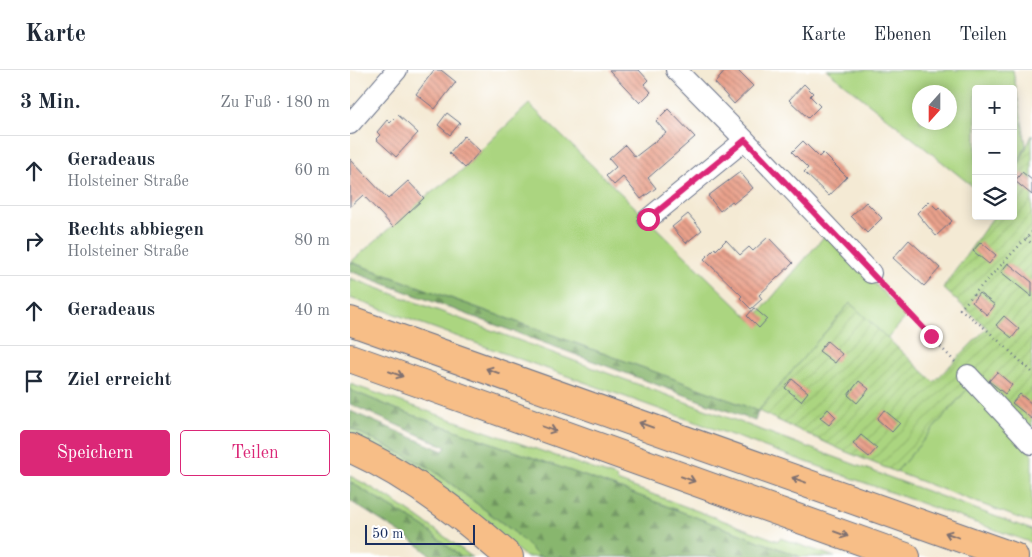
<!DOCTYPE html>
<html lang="de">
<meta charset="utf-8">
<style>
body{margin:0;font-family:"Old Standard TT",serif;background:#f2f2f3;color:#1f2937}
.controls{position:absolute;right:15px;top:15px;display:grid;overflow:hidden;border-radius:5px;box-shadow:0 2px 12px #0003}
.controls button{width:45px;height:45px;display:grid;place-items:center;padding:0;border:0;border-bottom:1px solid #e0e1e3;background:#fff;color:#1f2937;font:25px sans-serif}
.compass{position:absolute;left:562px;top:15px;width:45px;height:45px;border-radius:50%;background:#fff;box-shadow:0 2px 12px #0003;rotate:201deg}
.scale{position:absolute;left:15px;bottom:12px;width:110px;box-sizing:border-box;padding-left:5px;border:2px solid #1b2f5e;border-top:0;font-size:14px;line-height:18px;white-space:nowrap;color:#1b2f5e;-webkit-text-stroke:4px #fff;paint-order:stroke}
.stop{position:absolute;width:15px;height:15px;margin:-11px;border:4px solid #db2777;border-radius:50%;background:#fff}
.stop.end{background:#db2777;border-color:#fff;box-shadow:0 1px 5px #0008}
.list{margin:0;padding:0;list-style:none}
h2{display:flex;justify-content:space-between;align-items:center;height:65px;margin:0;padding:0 20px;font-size:21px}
h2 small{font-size:16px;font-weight:400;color:#747a83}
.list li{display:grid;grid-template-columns:32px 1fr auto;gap:15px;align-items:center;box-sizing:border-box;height:70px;padding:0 20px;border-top:1px solid #e0e1e3}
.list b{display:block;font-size:19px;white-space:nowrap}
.list p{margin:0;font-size:16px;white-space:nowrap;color:#747a83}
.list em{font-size:16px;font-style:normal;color:#747a83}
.actions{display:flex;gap:10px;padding:15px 20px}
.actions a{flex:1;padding:11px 0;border:1px solid #db2777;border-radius:5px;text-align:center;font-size:18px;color:#db2777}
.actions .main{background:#db2777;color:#fff}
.icon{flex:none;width:28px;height:28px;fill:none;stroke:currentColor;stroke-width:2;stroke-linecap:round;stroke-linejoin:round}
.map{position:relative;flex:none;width:682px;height:487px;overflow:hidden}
header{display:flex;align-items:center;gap:30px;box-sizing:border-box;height:70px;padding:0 25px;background:#fff;border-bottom:1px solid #e0e1e3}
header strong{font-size:24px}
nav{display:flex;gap:28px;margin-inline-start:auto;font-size:18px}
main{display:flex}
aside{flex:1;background:#fff}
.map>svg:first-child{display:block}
</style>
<header>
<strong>Karte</strong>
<nav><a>Karte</a><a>Ebenen</a><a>Teilen</a></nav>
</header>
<main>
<aside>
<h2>3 Min.<small>Zu Fuß · 180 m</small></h2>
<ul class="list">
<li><svg class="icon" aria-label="ahead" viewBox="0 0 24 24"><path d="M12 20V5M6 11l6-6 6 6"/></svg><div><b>Geradeaus</b><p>Holsteiner Straße</p></div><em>60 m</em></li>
<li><svg class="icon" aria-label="right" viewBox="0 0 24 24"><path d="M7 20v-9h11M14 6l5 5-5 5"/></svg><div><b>Rechts abbiegen</b><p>Holsteiner Straße</p></div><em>80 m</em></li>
<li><svg class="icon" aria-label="ahead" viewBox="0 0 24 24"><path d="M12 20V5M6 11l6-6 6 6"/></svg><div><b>Geradeaus</b></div><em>40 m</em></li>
<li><svg class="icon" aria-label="arrive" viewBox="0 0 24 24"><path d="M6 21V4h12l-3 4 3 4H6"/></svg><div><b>Ziel erreicht</b></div></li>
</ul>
<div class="actions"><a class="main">Speichern</a><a>Teilen</a></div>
</aside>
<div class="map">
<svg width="682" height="487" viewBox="0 0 682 487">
<defs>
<pattern id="forest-firs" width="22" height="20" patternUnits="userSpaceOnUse" patternTransform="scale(1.25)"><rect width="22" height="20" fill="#88b66e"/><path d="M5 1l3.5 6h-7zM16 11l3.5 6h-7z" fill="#6e945e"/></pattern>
<pattern id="garden-furrows" width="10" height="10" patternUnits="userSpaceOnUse" patternTransform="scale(1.25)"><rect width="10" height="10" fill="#abd580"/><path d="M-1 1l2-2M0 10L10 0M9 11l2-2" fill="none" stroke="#93b771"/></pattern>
<pattern id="building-back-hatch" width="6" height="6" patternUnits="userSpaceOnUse" patternTransform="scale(1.25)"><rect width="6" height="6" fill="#eaa28c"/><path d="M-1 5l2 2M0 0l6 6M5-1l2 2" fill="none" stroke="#bd8476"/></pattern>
</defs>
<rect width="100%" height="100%" fill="#fff"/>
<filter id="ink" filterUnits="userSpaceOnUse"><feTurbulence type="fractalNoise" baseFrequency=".02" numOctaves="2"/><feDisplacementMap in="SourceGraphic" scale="10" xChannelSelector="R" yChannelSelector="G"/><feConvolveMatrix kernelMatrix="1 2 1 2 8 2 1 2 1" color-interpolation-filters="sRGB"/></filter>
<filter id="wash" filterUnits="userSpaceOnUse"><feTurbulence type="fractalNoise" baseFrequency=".0096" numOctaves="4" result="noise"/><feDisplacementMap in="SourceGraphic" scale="20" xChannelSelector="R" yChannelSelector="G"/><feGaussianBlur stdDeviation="1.12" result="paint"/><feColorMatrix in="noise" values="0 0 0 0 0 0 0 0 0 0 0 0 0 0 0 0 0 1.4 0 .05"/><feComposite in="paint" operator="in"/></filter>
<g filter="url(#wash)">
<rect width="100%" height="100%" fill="#f4ead4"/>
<path fill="#abd580" stroke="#63826f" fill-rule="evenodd" d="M477 0H663L676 75 663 106V19H626V119ZM570 22H600V52H570Z
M179 34 402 251 477 163 556 247 537 269 500 233 408 341 319 307 1 192 74 128 115 98 136 75Z
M0 208 682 460V473L0 228Z
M0 314 266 407 267 411 428 471 430 468 485 487H451L274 420 46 339 0 320Z
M619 317 682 384V453L546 402Z
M0 358 80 398 164 462 189 487H176L137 455 0 367Z
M0 406C44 428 83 458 122 487H111L74 457 0 412Z"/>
<path fill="url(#forest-firs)" stroke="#527266" d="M0 192 319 307 408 341 405 351 0 201Z
M0 320 46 339 274 420 451 487H189L164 462 80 398 0 358V341L93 381 96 377 0 334Z
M0 412 74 457 111 487H83L60 469 0 431Z"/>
<path fill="url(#garden-furrows)" stroke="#63826f" d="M682 65V371L626 309 546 402 494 381 408 341 500 233 584 312 636 259 637 258 593 218 644 146H663V106Z"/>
<g id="blocks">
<path fill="url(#building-back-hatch)" d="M84 0H91L106 12 85 39 66 24Z
M259 0H289L298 10 294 14 301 22 290 33Z
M376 0H387L403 16 384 34 365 13Z
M454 14 463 23 460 26 470 36 458 48 439 30Z
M318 39 345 67 298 108 306 118 291 129 273 107 264 115 256 106 266 97 259 89 275 75 285 87 316 63 306 51Z
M97 43 110 53 100 65 88 55Z
M48 45 68 63 46 87 26 69 30 65 27 62 37 50 40 53Z
M114 66 130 81 115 98 99 83Z
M453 71 469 87 473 83 497 107 479 126 454 102 458 98 442 82Z
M0 89 38 129 58 111 74 128 43 157 13 125 0 137Z
M390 102 403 118 384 133 382 131 370 141 358 126Z
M672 102 682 110V125L665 111Z
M579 131 587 139 589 137 602 151 586 166 567 143Z
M516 132 532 148 517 163 501 146Z
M338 144 352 160 336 173 322 157Z
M418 167 443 193 409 225 412 229 401 239 390 228 392 226 354 189 365 178 366 180 376 170 390 185 399 177 403 181Z
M559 170 590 198 574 216 543 188Z
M631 172 646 185 639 194 623 181Z
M658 193 682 212V227L651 202Z
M629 223 645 235 637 245 622 232Z
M404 238 417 249 409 258 397 246Z
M654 246 669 259 662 268 646 255Z
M477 271 492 284 485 293 469 281Z
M647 302 662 315 655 324 639 311Z
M442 309 458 322 451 331 435 318Z
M509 311 519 319 507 333 498 325Z
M670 324 682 334V349L662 333Z
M478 339 486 347 479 355 470 348Z
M534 340 550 353 542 362 527 349Z
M511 365 527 378 519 387 503 374Z"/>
</g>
</g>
<g filter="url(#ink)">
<use href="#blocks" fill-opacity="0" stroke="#677087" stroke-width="1"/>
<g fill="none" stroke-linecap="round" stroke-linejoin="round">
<g stroke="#677087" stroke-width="22">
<path id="minor" d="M326 0 395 70 521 203
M0 54 47 0
M298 149 395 70
M618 305 682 374"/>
</g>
<g stroke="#677087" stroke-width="30">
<path id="highway" d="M0 251 664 487
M0 288 556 487
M0 378C59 405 111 444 159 487"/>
</g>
<path stroke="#677087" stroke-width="2.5" stroke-dasharray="1 4" stroke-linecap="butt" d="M682 162 610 239 636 259 682 302
M676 168 682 174
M532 215 606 293"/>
<use href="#minor" stroke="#fff" stroke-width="20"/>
<use href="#highway" stroke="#f7be87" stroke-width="28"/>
</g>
<defs><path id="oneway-shaft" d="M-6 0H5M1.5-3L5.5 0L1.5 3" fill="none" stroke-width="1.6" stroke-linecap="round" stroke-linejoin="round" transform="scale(1.25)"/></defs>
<g stroke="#7e6f70">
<use href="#oneway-shaft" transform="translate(143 301) rotate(-160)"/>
<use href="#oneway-shaft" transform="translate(46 304) rotate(20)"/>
<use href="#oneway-shaft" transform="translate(296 355) rotate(-160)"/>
<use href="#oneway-shaft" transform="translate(199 359) rotate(20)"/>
<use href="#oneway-shaft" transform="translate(338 409) rotate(20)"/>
<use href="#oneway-shaft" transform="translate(449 410) rotate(-160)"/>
<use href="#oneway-shaft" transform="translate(491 464) rotate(20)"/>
<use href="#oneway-shaft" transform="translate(602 465) rotate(-160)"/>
</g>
</g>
<g fill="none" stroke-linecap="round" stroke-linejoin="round" filter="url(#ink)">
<path stroke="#db2777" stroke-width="6" d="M298 149 395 70 581 266"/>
</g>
</svg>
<div class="controls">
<button>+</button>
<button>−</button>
<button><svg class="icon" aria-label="layers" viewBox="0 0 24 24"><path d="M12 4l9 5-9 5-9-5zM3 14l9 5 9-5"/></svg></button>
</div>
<svg class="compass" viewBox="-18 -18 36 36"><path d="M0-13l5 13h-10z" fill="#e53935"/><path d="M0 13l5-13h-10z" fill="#747a83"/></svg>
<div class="scale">50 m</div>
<div class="stop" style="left:298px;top:149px"></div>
<div class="stop end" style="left:581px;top:266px"></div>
</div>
</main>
